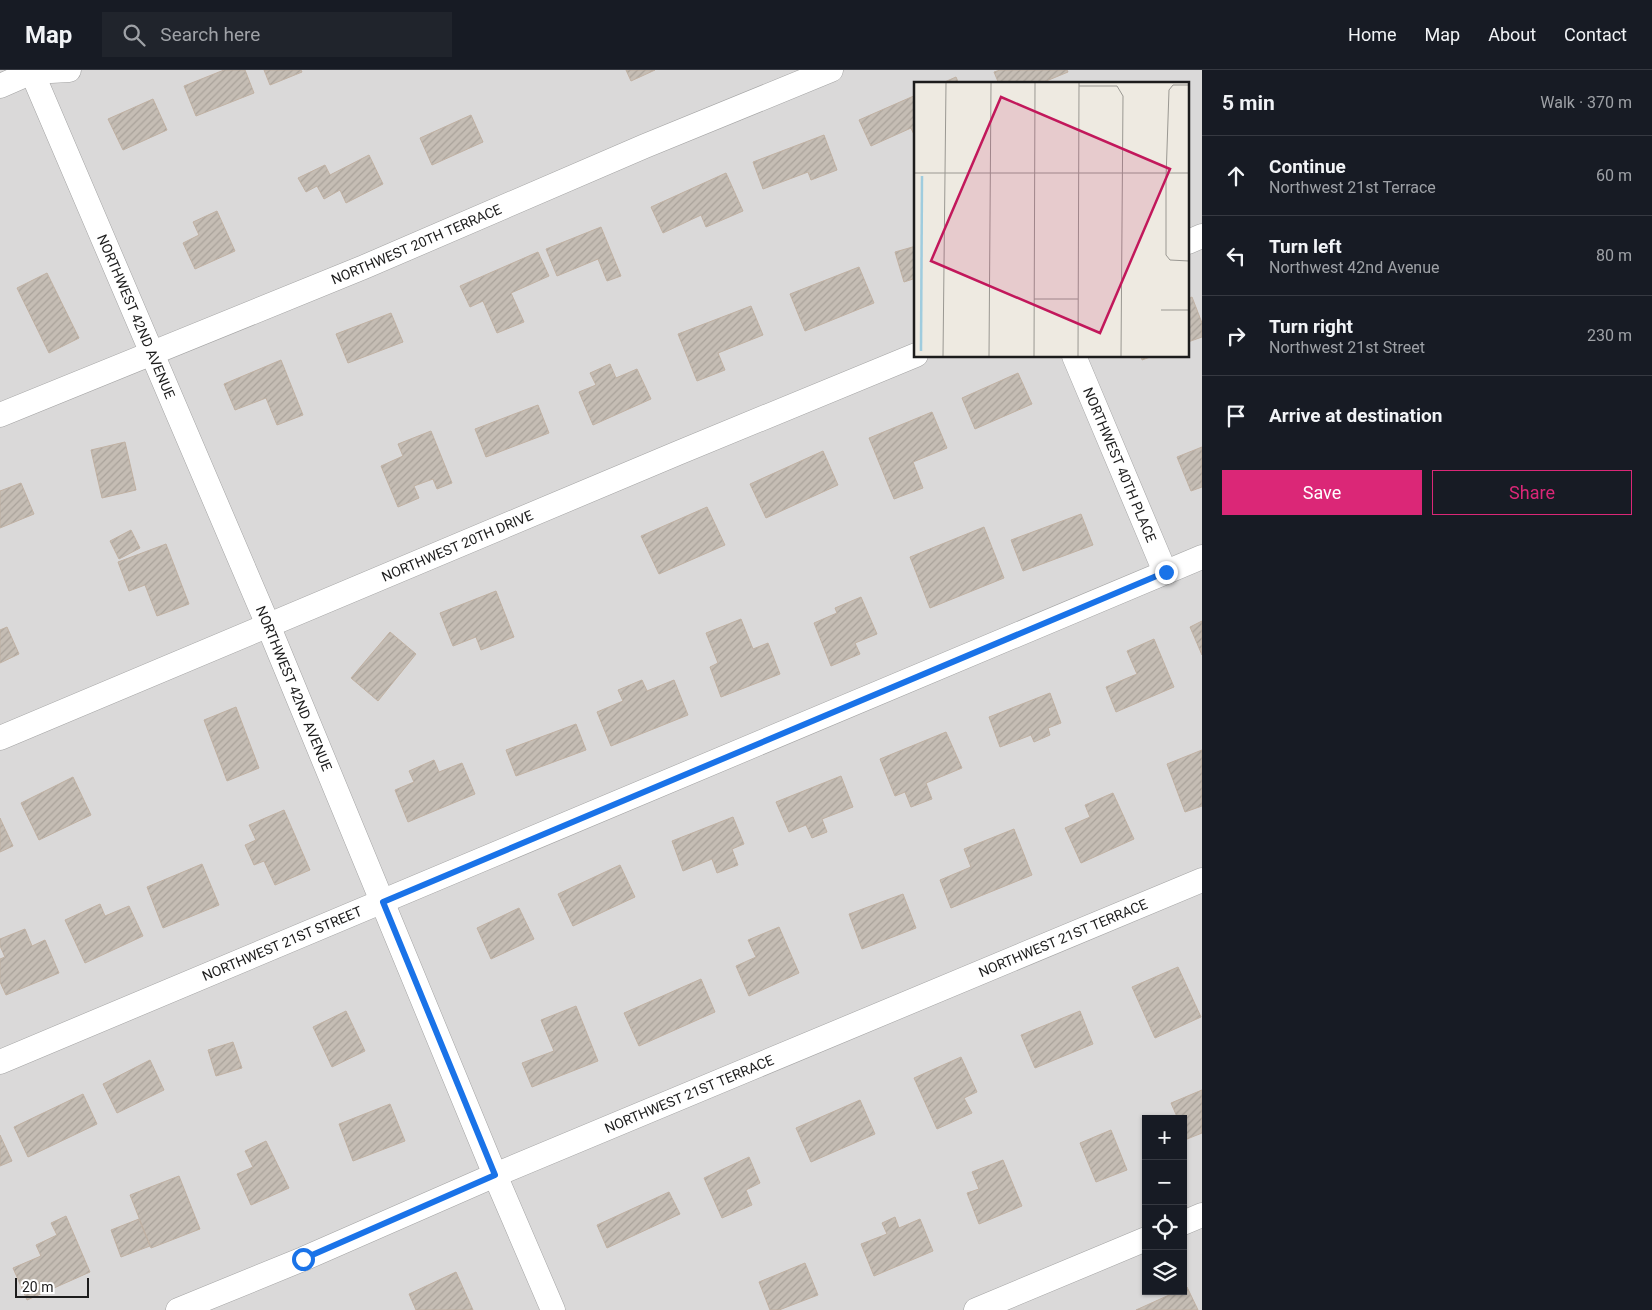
<!DOCTYPE html>
<meta charset="utf-8">
<style>
body{margin:0;font-family:Roboto,sans-serif;background:#20242c;color:#f1f3f6}
.controls{position:absolute;right:15px;bottom:15px;display:grid;overflow:hidden;border-radius:0px;box-shadow:0 1px 4px #0004}
.controls button{width:45px;height:45px;display:grid;place-items:center;padding:0;border:0;border-bottom:1px solid #363941;background:#171b24;color:#f1f3f6;font:25px sans-serif}
.scale{position:absolute;left:15px;bottom:12px;width:74px;box-sizing:border-box;padding-left:5px;border:2px solid #1c1c1c;border-top:0;font-size:14px;line-height:18px;white-space:nowrap;color:#1c1c1c;-webkit-text-stroke:4px #fff;paint-order:stroke}
.stop{position:absolute;width:15px;height:15px;margin:-11px;border:4px solid #1a73e8;border-radius:50%;background:#fff}
.stop.end{background:#1a73e8;border-color:#fff;box-shadow:0 1px 5px #0008}
.list{margin:0;padding:0;list-style:none}
h2{display:flex;justify-content:space-between;align-items:center;height:65px;margin:0;padding:0 20px;font-size:21px}
h2 small{font-size:16px;font-weight:400;color:#9ea1a6}
.list li{display:grid;grid-template-columns:32px 1fr auto;gap:15px;align-items:center;box-sizing:border-box;height:80px;padding:0 20px;border-top:1px solid #363941}
.list b{display:block;font-size:19px;white-space:nowrap}
.list p{margin:0;font-size:16px;white-space:nowrap;color:#9ea1a6}
.list em{font-size:16px;font-style:normal;color:#9ea1a6}
.actions{display:flex;gap:10px;padding:15px 20px}
.actions a{flex:1;padding:11px 0;border:1px solid #db2777;border-radius:0px;text-align:center;font-size:18px;color:#db2777}
.actions .main{background:#db2777;color:#fff}
.icon{flex:none;width:28px;height:28px;fill:none;stroke:currentColor;stroke-width:2;stroke-linecap:round;stroke-linejoin:round}
.map{position:relative;flex:none;width:1202px;height:1240px;overflow:hidden}
header{display:flex;align-items:center;gap:30px;box-sizing:border-box;height:70px;padding:0 25px;background:#171b24;border-bottom:1px solid #363941}
header strong{font-size:24px}
nav{display:flex;gap:28px;margin-inline-start:auto;font-size:18px}
.search{width:350px;height:45px;background:#20242c;display:flex;align-items:center;gap:12px;box-sizing:border-box;padding:0 18px;border-radius:0px;color:#9ea1a6;font-size:19px}
main{display:flex}
aside{flex:1;background:#171b24}
.map>svg:first-child{display:block}
</style>
<header>
<strong>Map</strong>
<div class="search"><svg class="icon" aria-label="search" viewBox="0 0 24 24"><circle cx="10" cy="10" r="6"/><path d="M15 15l6 6"/></svg>Search here</div>
<nav><a>Home</a><a>Map</a><a>About</a><a>Contact</a></nav>
</header>
<main>
<div class="map">
<svg width="1202" height="1240" viewBox="0 0 1202 1240">
<defs>
<pattern id="building-hatch" width="6" height="6" patternUnits="userSpaceOnUse" patternTransform="scale(1.25)"><rect width="6" height="6" fill="#c5bdb4"/><path d="M-1 1l2-2M0 6l6-6M5 7l2-2" fill="none" stroke="#a9a29a"/></pattern>
</defs>
<rect width="100%" height="100%" fill="#eeeae1"/>
<path fill="#dad9d9" fill-rule="evenodd" d="M0 0H1202V1240H0ZM916 14H1188V286H916ZM1146 1049H1183V1221H1146Z"/>
<path fill="url(#building-hatch)" stroke="#c0b1a3" d="M224 0H245L254 23 196 46 184 16Z
M264 0H301L302 2 270 15Z
M626 0H655L631 11Z
M1000 0H1067L1068 2 1039 14H999L994 2Z
M956 7 959 14H940Z
M916 25V69L911 58 871 76 859 50Z
M153 29 167 60 123 80 108 49Z
M471 45 483 72 432 95 420 68Z
M824 65 837 100 811 110 808 102 763 119 753 92Z
M369 85 383 114 346 133 340 120 324 129 317 116 306 122 298 108 325 95 330 105Z
M726 103 743 141 706 157 701 145 663 163 651 137Z
M217 141 235 181 195 199 183 173 199 165 193 152Z
M601 157 621 206 607 211 598 189 557 206 546 179Z
M916 176V208L904 212 895 182Z
M538 182 549 206 511 223 524 252 497 263 483 231 470 237 460 216Z
M859 197 874 233 805 261 790 224Z
M47 203 79 268 49 283 17 218Z
M1192 227 1202 253V267L1188 272V229Z
M751 236 763 265 718 283 725 300 697 311 678 264Z
M391 243 403 272 348 293 336 264Z
M1141 286H1153L1142 290Z
M281 290 303 345 277 355 266 328 235 340 224 314Z
M610 294 616 308 637 299 651 329 593 355 579 322 596 315 590 303Z
M1018 303 1032 334 975 359 962 328Z
M538 335 549 363 486 387 475 359Z
M932 342 947 378 913 392 923 418 894 429 869 368Z
M431 361 452 413 437 419 433 409 414 416 419 428 398 437 381 396 403 386 398 374Z
M125 372 136 420 102 428 91 380Z
M1202 377V417L1191 421 1177 387Z
M823 381 838 415 766 448 750 414Z
M21 413 34 444 0 458V421Z
M707 437 725 475 659 504 641 466Z
M1081 444 1093 475 1023 501 1011 470Z
M984 457 1004 508 930 538 910 487Z
M131 460 140 478 119 489 110 471Z
M166 474 189 534 157 546 145 515 129 521 118 492Z
M496 521 514 567 481 580 476 567 453 576 440 543Z
M861 527 877 564 855 573 860 584 831 596 814 553 837 543 835 538Z
M741 549 753 579 768 573 780 604 721 627 710 597 718 593 706 563Z
M1202 551V585L1190 557Z
M7 557 19 584 0 593V560Z
M390 562 416 584 378 631 351 608Z
M1154 569 1174 617 1116 642 1106 617 1137 604 1127 581Z
M642 610 647 621 674 610 688 645 611 676 597 642 623 631 618 620Z
M1050 623 1061 653 1048 658 1050 665 1034 672 1031 665 1000 677 989 647Z
M236 637 259 698 227 711 204 650Z
M576 654 586 680 516 706 506 680Z
M946 662 962 698 926 713 932 729 911 737 905 722 895 726 880 689Z
M1202 680V736L1185 742 1167 694Z
M434 690 439 702 462 693 475 724 408 752 395 720 414 712 409 701Z
M841 706 853 737 822 749 827 762 812 768 806 755 789 762 776 732Z
M73 707 91 745 39 770 21 733Z
M1113 723 1134 769 1081 793 1065 758 1090 747 1085 735Z
M284 740 310 800 275 815 264 791 254 795 245 775 256 770 249 755Z
M733 747 744 774 732 779 738 795 717 803 712 789 683 801 672 771Z
M0 748 13 776 0 782Z
M1014 759 1032 805 951 838 940 810 971 797 964 779Z
M202 794 219 835 163 858 147 817Z
M620 795 635 827 573 856 558 824Z
M903 824 916 858 862 879 849 844Z
M100 834 105 846 129 836 143 866 85 893 65 850Z
M519 838 534 869 491 889 477 858Z
M779 857 799 903 749 926 736 896 756 887 748 870Z
M25 859 32 876 45 870 59 903 6 925 0 912V889L5 887 0 876V869Z
M1178 897 1201 947 1155 968 1132 917Z
M701 909 715 942 639 976 624 943Z
M576 936 598 991 532 1017 522 993 554 981 541 950Z
M346 941 365 981 332 997 313 957Z
M1080 941 1093 974 1035 998 1021 965Z
M233 972 242 998 216 1006 208 980Z
M961 987 977 1022 964 1028 972 1043 937 1059 914 1008Z
M150 990 164 1020 117 1043 103 1014Z
M1202 1020V1063L1187 1069 1183 1060V1049H1178L1171 1033Z
M83 1024 97 1054 28 1087 14 1057Z
M860 1030 875 1064 811 1092 796 1058Z
M390 1034 405 1071 353 1091 339 1054Z
M1111 1060 1127 1100 1096 1112 1080 1073Z
M0 1065 12 1091 0 1096Z
M266 1071 289 1118 251 1135 237 1104 253 1097 245 1081Z
M749 1087 760 1113 746 1120 752 1135 722 1148 704 1108Z
M1003 1090 1022 1136 979 1154 967 1123 979 1119 972 1102Z
M179 1106 200 1159 151 1178 130 1125Z
M669 1122 680 1144 607 1178 597 1155Z
M66 1146 90 1202 27 1230 13 1198 41 1186 36 1175 57 1165 51 1153Z
M895 1147 899 1158 920 1149 933 1181 874 1206 861 1174 887 1164 882 1153Z
M139 1149 150 1176 121 1187 111 1160Z
M805 1193 818 1225 779 1240H770L759 1212Z
M456 1202 473 1240H416L409 1224Z
M1187 1217 1198 1240H1136L1178 1221H1183V1219Z"/>
<g fill="none" stroke-linecap="round" stroke-linejoin="round">
<g stroke="#a3a3a3" stroke-width="25">
<g id="minor">
<path id="s1" d="M31 0 268 555 495 1105 553 1240"/>
<path d="M0 16 32 2 69 0"/>
<path d="M1188 172 1202 166"/>
<path id="s2" d="M1074 286 1165 502"/>
<path id="s3" d="M0 345 364 197 645 76 831 0"/>
<path id="s4" d="M0 668 678 383 916 285"/>
<path id="s5" d="M0 992 1202 487"/>
<path d="M1183 1153 1202 1145"/>
<path id="s6" d="M178 1240 303 1189 495 1105 1202 810"/>
<path d="M976 1240 1146 1169"/>
</g>
</g>
<use href="#minor" stroke="#fff" stroke-width="24"/>
</g>
<g fill="none" stroke-linecap="round" stroke-linejoin="round">
<path stroke="#1a73e8" stroke-width="6" d="M303 1189 495 1105 383 832 1166 502"/>
</g>
<g text-anchor="middle" dominant-baseline="central" stroke-width="4.5" stroke-linejoin="round" paint-order="stroke">
<g font-size="14" fill="#1c1c1c" stroke="#fff">
<text stroke="none"><textPath href="#s3" startOffset="450">NORTHWEST 20TH TERRACE</textPath></text>
<text stroke="none"><textPath href="#s1" startOffset="268">NORTHWEST 42ND AVENUE</textPath></text>
<text stroke="none"><textPath href="#s2" startOffset="118">NORTHWEST 40TH PLACE</textPath></text>
<text stroke="none"><textPath href="#s4" startOffset="496">NORTHWEST 20TH DRIVE</textPath></text>
<text stroke="none"><textPath href="#s1" startOffset="672">NORTHWEST 42ND AVENUE</textPath></text>
<text stroke="none"><textPath href="#s6" startOffset="960">NORTHWEST 21ST TERRACE</textPath></text>
<text stroke="none"><textPath href="#s5" startOffset="306">NORTHWEST 21ST STREET</textPath></text>
<text stroke="none"><textPath href="#s6" startOffset="555">NORTHWEST 21ST TERRACE</textPath></text>
</g>
</g>
<g transform="translate(914 12)">
<rect width="275" height="275" fill="#eeeae1"/>
<path fill="none" stroke="#9fccde" stroke-width="2.5" d="M7 269 8 94"/>
<path fill="none" stroke="#9a9892" stroke-width="1" d="M275 3H259L255 8 252 96V173L256 178 275 179M165 4H203L209 14 207 274M0 91H275M120 217H164M247 228H275M29 274 32 1M75 274 77 1M120 274 121 1M164 274 165 1"/>
<path fill="#c2185b" fill-opacity="0.15" stroke="#c2185b" stroke-width="2.5" d="M87 15 256 87 186 251 17 179Z"/>
<rect width="275" height="275" fill="none" stroke="#1c1c1c" stroke-width="2.5"/>
</g>
</svg>
<div class="controls">
<button>+</button>
<button>−</button>
<button><svg class="icon" aria-label="locate" viewBox="0 0 24 24"><circle cx="12" cy="12" r="6"/><path d="M12 2v4M12 18v4M2 12h4M18 12h4"/></svg></button>
<button><svg class="icon" aria-label="layers" viewBox="0 0 24 24"><path d="M12 4l9 5-9 5-9-5zM3 14l9 5 9-5"/></svg></button>
</div>
<div class="scale">20 m</div>
<div class="stop" style="left:303px;top:1189px"></div>
<div class="stop end" style="left:1166px;top:502px"></div>
</div>
<aside>
<h2>5 min<small>Walk · 370 m</small></h2>
<ul class="list">
<li><svg class="icon" aria-label="ahead" viewBox="0 0 24 24"><path d="M12 20V5M6 11l6-6 6 6"/></svg><div><b>Continue</b><p>Northwest 21st Terrace</p></div><em>60 m</em></li>
<li><svg class="icon" aria-label="left" viewBox="0 0 24 24"><path d="M17 20v-9H6M10 6l-5 5 5 5"/></svg><div><b>Turn left</b><p>Northwest 42nd Avenue</p></div><em>80 m</em></li>
<li><svg class="icon" aria-label="right" viewBox="0 0 24 24"><path d="M7 20v-9h11M14 6l5 5-5 5"/></svg><div><b>Turn right</b><p>Northwest 21st Street</p></div><em>230 m</em></li>
<li><svg class="icon" aria-label="arrive" viewBox="0 0 24 24"><path d="M6 21V4h12l-3 4 3 4H6"/></svg><div><b>Arrive at destination</b></div></li>
</ul>
<div class="actions"><a class="main">Save</a><a>Share</a></div>
</aside>
</main>
